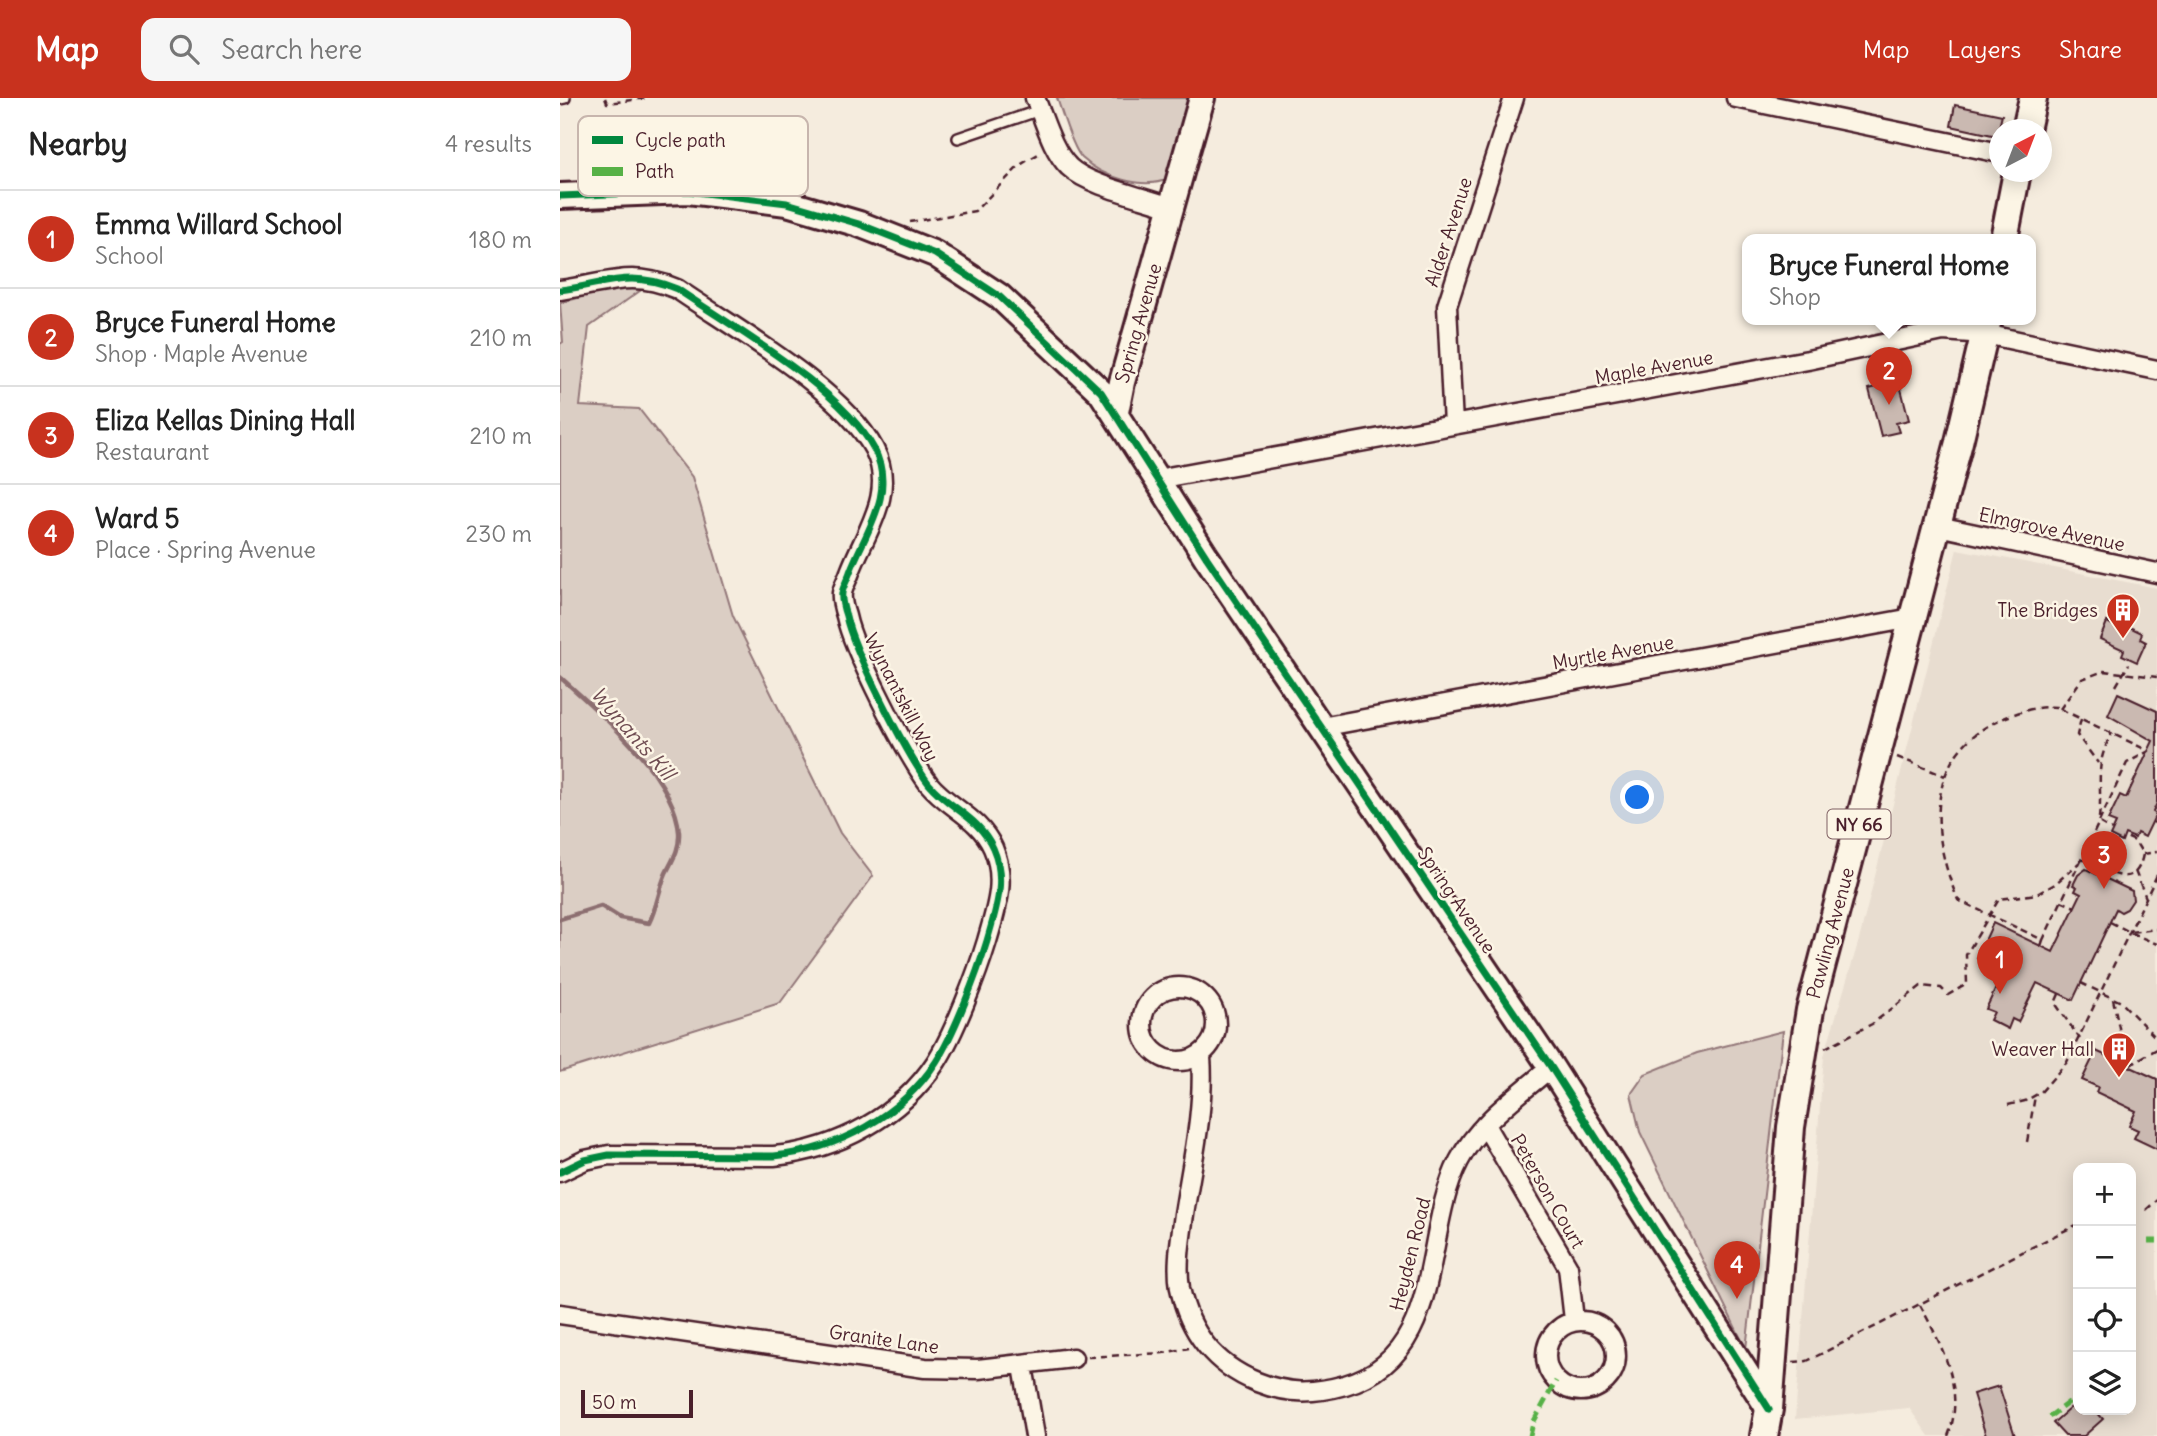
<!DOCTYPE html>
<meta charset="utf-8">
<style>
body{margin:0;font-family:Delius,sans-serif;background:#f6f6f6;color:#222}
.controls{position:absolute;right:21px;bottom:21px;display:grid;overflow:hidden;border-radius:14px;box-shadow:0 4px 18px #0003}
.controls button{width:63px;height:63px;display:grid;place-items:center;padding:0;border:0;border-bottom:2px solid #e0e0e0;background:#fff;color:#222;font:35px sans-serif}
.compass{position:absolute;left:1429px;top:21px;width:63px;height:63px;border-radius:50%;background:#fff;box-shadow:0 4px 18px #0003;rotate:42deg}
.scale{position:absolute;left:21px;bottom:18px;width:112px;box-sizing:border-box;padding-left:7px;border:4px solid #4a1f2b;border-top:0;font-size:19px;line-height:24px;white-space:nowrap;color:#4a1f2b;-webkit-text-stroke:5px #fcf5e5;paint-order:stroke}
.you{position:absolute;left:1078px;top:700px;width:24px;height:24px;margin:-18px;border:5px solid #fff;border-radius:50%;background:#1a73e8;box-shadow:0 0 0 10px #1a73e833}
.badge{display:grid;place-items:center;width:46px;height:46px;border-radius:50%;background:#c8321e;color:#fff;font-size:23px;font-weight:700}
.pin{position:absolute;translate:-50% -58px;filter:drop-shadow(0 2px 4px #0008)}
.pin::after{content:'';position:absolute;top:37px;width:24px;height:21px;background:inherit;clip-path:polygon(0 0,100% 0,50% 100%)}
.popup{position:absolute;left:1182px;top:136px;width:294px;height:91px;box-sizing:border-box;display:grid;place-content:center;border-radius:14px;background:#fff;filter:drop-shadow(0 2px 5px #0005);font-size:23px;white-space:nowrap;color:#767676}
.popup b{font-size:26px;color:#222}
.popup::after{content:'';position:absolute;left:50%;top:100%;margin-left:-14px;border:14px solid transparent;border-top-color:#fff}
.list{margin:0;padding:0;list-style:none}
h2{display:flex;justify-content:space-between;align-items:center;height:91px;margin:0;padding:0 28px;font-size:30px}
h2 small{font-size:23px;font-weight:400;color:#767676}
.list li{display:grid;grid-template-columns:46px 1fr auto;gap:21px;align-items:center;box-sizing:border-box;height:98px;padding:0 28px;border-top:2px solid #e0e0e0}
.list b{display:block;font-size:26px;white-space:nowrap}
.list p{margin:0;font-size:23px;white-space:nowrap;color:#767676}
.list em{font-size:23px;font-style:normal;color:#767676}
.icon{flex:none;width:38px;height:38px;fill:none;stroke:currentColor;stroke-width:2;stroke-linecap:round;stroke-linejoin:round}
.map{position:relative;flex:none;width:1597px;height:1338px;overflow:hidden}
header{display:flex;align-items:center;gap:42px;box-sizing:border-box;height:98px;padding:0 35px;background:#c8321e;color:#fff}
header strong{font-size:33px}
nav{display:flex;gap:38px;margin-inline-start:auto;font-size:24px}
.search{width:490px;height:63px;background:#f6f6f6;display:flex;align-items:center;gap:18px;box-sizing:border-box;padding:0 24px;border-radius:14px;color:#767676;font-size:26px}
main{display:flex}
aside{flex:1;background:#fff}
.map>svg:first-child{display:block}
</style>
<header>
<strong>Map</strong>
<div class="search"><svg class="icon" aria-label="search" viewBox="0 0 24 24"><circle cx="10" cy="10" r="6"/><path d="M15 15l6 6"/></svg>Search here</div>
<nav><a>Map</a><a>Layers</a><a>Share</a></nav>
</header>
<main>
<aside>
<h2>Nearby<small>4 results</small></h2>
<ul class="list">
<li><span class="badge">1</span><div><b>Emma Willard School</b><p>School</p></div><em>180 m</em></li>
<li><span class="badge">2</span><div><b>Bryce Funeral Home</b><p>Shop · Maple Avenue</p></div><em>210 m</em></li>
<li><span class="badge">3</span><div><b>Eliza Kellas Dining Hall</b><p>Restaurant</p></div><em>210 m</em></li>
<li><span class="badge">4</span><div><b>Ward 5</b><p>Place · Spring Avenue</p></div><em>230 m</em></li>
</ul>
</aside>
<div class="map">
<svg width="1597" height="1338" viewBox="0 0 1597 1338">
<rect width="100%" height="100%" fill="#f5ecde"/>
<filter id="ink" filterUnits="userSpaceOnUse"><feTurbulence type="fractalNoise" baseFrequency=".0143" numOctaves="2"/><feDisplacementMap in="SourceGraphic" scale="14" xChannelSelector="R" yChannelSelector="G"/><feConvolveMatrix kernelMatrix="1 2 1 2 8 2 1 2 1" color-interpolation-filters="sRGB"/></filter>
<g filter="url(#ink)">
<path fill="#e8ddd0" fill-rule="evenodd" d="M1397 451 1597 490V1338H1369L1349 1310 1235 1321 1264 958 1299 842ZM1518 1070H1571V1312H1518Z"/>
<path fill="#dbcec4" stroke="#927678" stroke-width="2" d="M497 0H631L608 81C583 92 542 79 522 60 512 50 502 14 497 0Z
M60 188 84 190 29 229 20 308 79 311 132 379 173 518 280 735 313 778 220 905 0 974V246L3 244 0 205Z
M1223 933 1186 1251 1080 1034 1071 996 1085 976 1137 955Z"/>
<g fill="none" stroke-linecap="round" stroke-linejoin="round">
<path stroke="#8c6e70" stroke-width="4.5" d="M0 579C40 615 115 678 119 734 120 751 113 761 106 775 99 791 97 809 89 825L60 820 41 808 0 821"/>
</g>
<path fill="#cab9b1" stroke="#4a1f2b" stroke-width="2" d="M1395 7 1442 17 1437 38 1391 28Z
M1339 283 1349 322 1336 325 1339 334 1321 338 1309 291Z
M1555 522 1582 535 1580 541 1586 544 1577 564 1562 557 1564 552 1540 541 1547 524 1553 527Z
M1558 595 1597 613V705L1593 714 1596 716 1585 739 1577 735 1575 740 1565 736 1562 744 1550 738 1556 725 1548 722 1560 697 1566 700 1593 643 1548 617Z
M1526 771 1572 793 1573 802 1567 811 1561 814 1556 811 1513 902 1477 885 1458 924 1452 921 1448 931 1430 922 1434 914 1426 911 1444 873 1417 860 1433 825 1493 854 1521 796 1515 793 1517 789 1513 787 1518 777Z
M1536 953 1597 981V1051L1574 1040 1578 1032 1569 1028 1576 1013 1536 994 1538 989 1522 982Z
M1439 1288 1455 1338H1426L1413 1296Z
M1518 1303V1312H1535L1543 1321 1524 1338H1505L1493 1325Z"/>
<g fill="none" stroke-linecap="round" stroke-linejoin="round">
<g stroke="#4a1f2b" stroke-width="14">
<path id="lane" d="M0 1 5 0
M398 40 480 12"/>
</g>
<g stroke="#4a1f2b" stroke-width="23">
<path id="street" d="M475 0C484 21 492 52 509 69 529 88 583 99 610 109
M1176 0 1440 55
M0 192C47 186 70 171 117 191 175 231 281 290 314 351 337 395 305 434 290 474 288 480 283 489 282 495 281 502 284 512 286 518 293 552 347 657 369 686 389 710 419 719 433 750 447 782 436 811 427 843 417 876 394 936 376 964 341 1018 277 1052 214 1058L49 1057 25 1062 0 1074
M893 327 887 208 954 0
M597 381 1248 262 1383 233 1425 236 1597 272
M1378 428 1597 475
M761 629 1352 520
M582 926a37 37 0 1 1 74 0a37 37 0 1 1-74 0Z
M641 959C645 1011 632 1064 624 1116 621 1140 616 1166 620 1190 629 1234 655 1267 697 1284 727 1296 753 1296 785 1287 886 1258 861 1136 899 1063 919 1024 959 997 991 969
M925 1027 1008 1169 1014 1222
M0 1216 365 1270 418 1271 513 1260
M986 1258a35 35 0 1 1 70 0a35 35 0 1 1-70 0Z
M463 1268 475 1338"/>
</g>
<g stroke="#4a1f2b" stroke-width="30">
<path id="secondary" d="M0 98 128 93 227 105 299 126 375 156 439 198 541 294 647 460 991 969 1209 1311
M556 314 562 284 642 0"/>
</g>
<g stroke="#4a1f2b" stroke-width="32">
<path id="primary" d="M1466 32 1473 0
M1444 141 1457 74
M1204 1338 1209 1311 1231 1029 1250 912 1399 344 1428 221"/>
</g>
<path stroke="#4a1f2b" stroke-width="2.5" stroke-dasharray="7 5" stroke-linecap="butt" d="M45 0 47 5 89 0
M350 124 415 113 460 67 480 55
M1556 588 1569 566
M1500 611 1522 581 1544 573 1597 579
M1521 621 1517 637 1538 665
M1337 659 1385 678
M1539 720C1543 683 1533 670 1552 635
M1593 724 1597 726
M1540 725 1552 732
M1583 756 1597 754
M1520 762H1527C1548 773 1576 795 1583 756L1575 743 1564 738
M1575 773 1586 800
M1501 803 1515 809
M1550 824 1570 834 1597 831
M1571 835 1597 846
M1481 848 1483 842 1398 802C1369 734 1364 653 1444 620 1461 613 1478 608 1496 609L1589 653 1567 665 1483 842
M1521 885 1561 904 1597 941
M1499 896 1495 905 1520 941
M1553 901 1567 968 1597 951
M1265 950 1312 926 1361 888 1381 890 1388 897 1407 886 1406 857 1439 801 1477 796 1495 786 1520 764
M1448 1007 1465 1003 1481 994 1507 964 1597 777
M1467 1044 1475 998
M1586 1112 1597 1102
M1360 1207C1382 1247 1406 1293 1388 1338
M528 1259 603 1255 629 1250
M1233 1264 1247 1263 1518 1126"/>
<use href="#lane" stroke="#fcf5e5" stroke-width="9"/>
<use href="#street" stroke="#fcf5e5" stroke-width="18"/>
<use href="#secondary" stroke="#fcf5e5" stroke-width="24"/>
<use href="#primary" stroke="#fcf5e5" stroke-width="26"/>
<path stroke="#57b146" stroke-width="5" stroke-dasharray="10 5" stroke-linecap="butt" d="M1588 1143H1597
M1489 1319 1518 1297
M970 1338 973 1325 996 1283"/>
<g stroke="#fcf5e5" stroke-width="11">
<path id="cycleway" d="M0 98 128 93 227 105 299 126 375 156 439 198 541 294 647 460 991 969 1209 1311
M0 192C47 186 70 171 117 191 175 231 281 290 314 351 337 395 305 434 290 474 288 480 283 489 282 495 281 502 284 512 286 518 293 552 347 657 369 686 389 710 419 719 433 750 447 782 436 811 427 843 417 876 394 936 376 964 341 1018 277 1052 214 1058L49 1057 25 1062 0 1074"/>
</g>
<use href="#cycleway" stroke="#00873e" stroke-width="7"/>
</g>
</g>
<defs>
<g id="building-pin" transform="scale(1.75)"><path d="M0 17L-7.5 6A9.5 9.5 0 1 1 7.5 6Z" fill="#c8321e" stroke="#fcf5e5"/><path d="M-4-6H4V6H1V3H-1V6H-4ZM-2.5-4.3h1.7v1.8h-1.7ZM.8-4.3h1.7v1.8H.8ZM-2.5-1h1.7V.8h-1.7ZM.8-1h1.7V.8H.8Z" fill="#fff"/></g>
</defs>
<g fill-rule="evenodd">
<use href="#building-pin" x="1563" y="512"/>
<use href="#building-pin" x="1559" y="951"/>
</g>
<g text-anchor="middle" dominant-baseline="central" stroke-width="5" stroke-linejoin="round" paint-order="stroke">
<rect fill="#fcf5e5" stroke="#7f5f63" stroke-width="2" x="1267.5" y="711.5" width="63" height="29" rx="5"/>
<g font-size="18" font-weight="bold" fill="#4a1f2b">
<text x="1299" y="726">NY 66</text>
</g>
<g font-size="19" fill="#4a1f2b" stroke="#fcf5e5">
<text transform="translate(888 134) rotate(-72)">Alder Avenue</text>
<text transform="translate(578 225) rotate(-74)">Spring Avenue</text>
<text transform="translate(1094 269) rotate(-10)">Maple Avenue</text>
<text transform="translate(1492 431) rotate(12)">Elmgrove Avenue</text>
<text transform="translate(1053 554) rotate(-10)">Myrtle Avenue</text>
<text transform="translate(342 599) rotate(63)">Wynantskill Way</text>
<text transform="translate(897 802) rotate(56)">Spring Avenue</text>
<text transform="translate(1270 835) rotate(-75)">Pawling Avenue</text>
<text transform="translate(988 1093) rotate(60)">Peterson Court</text>
<text transform="translate(850 1156) rotate(-76)">Heyden Road</text>
<text transform="translate(324 1241) rotate(8)">Granite Lane</text>
</g>
<g font-size="19" fill="#4a1f2b" stroke="#fcf5e5" text-anchor="end">
<text x="1538" y="512">The Bridges</text>
<text x="1534" y="951">Weaver Hall</text>
</g>
<g font-size="21" font-style="italic" fill="#704d53" stroke="#fcf5e5">
<text transform="translate(73 635) rotate(49)">Wynants Kill</text>
</g>
</g>
<rect x="18" y="18" width="230" height="80" rx="10" fill="#fcf5e5" stroke="#c7b5ad" stroke-width="2"/>
<rect x="32" y="38" width="31" height="8" fill="#00873e"/>
<rect x="32" y="69" width="31" height="9" fill="#57b146"/>
<g font-size="19" fill="#4a1f2b">
<text x="75" y="49">Cycle path</text>
<text x="75" y="80">Path</text>
</g>
</svg>
<div class="controls">
<button>+</button>
<button>−</button>
<button><svg class="icon" aria-label="locate" viewBox="0 0 24 24"><circle cx="12" cy="12" r="6"/><path d="M12 2v4M12 18v4M2 12h4M18 12h4"/></svg></button>
<button><svg class="icon" aria-label="layers" viewBox="0 0 24 24"><path d="M12 4l9 5-9 5-9-5zM3 14l9 5 9-5"/></svg></button>
</div>
<svg class="compass" viewBox="-18 -18 36 36"><path d="M0-13l5 13h-10z" fill="#e53935"/><path d="M0 13l5-13h-10z" fill="#767676"/></svg>
<div class="scale">50 m</div>
<div class="you"></div>
<div class="pin badge" style="left:1440px;top:896px">1</div>
<div class="pin badge" style="left:1329px;top:307px">2</div>
<div class="popup"><b>Bryce Funeral Home</b>Shop</div>
<div class="pin badge" style="left:1544px;top:791px">3</div>
<div class="pin badge" style="left:1177px;top:1201px">4</div>
</div>
</main>
